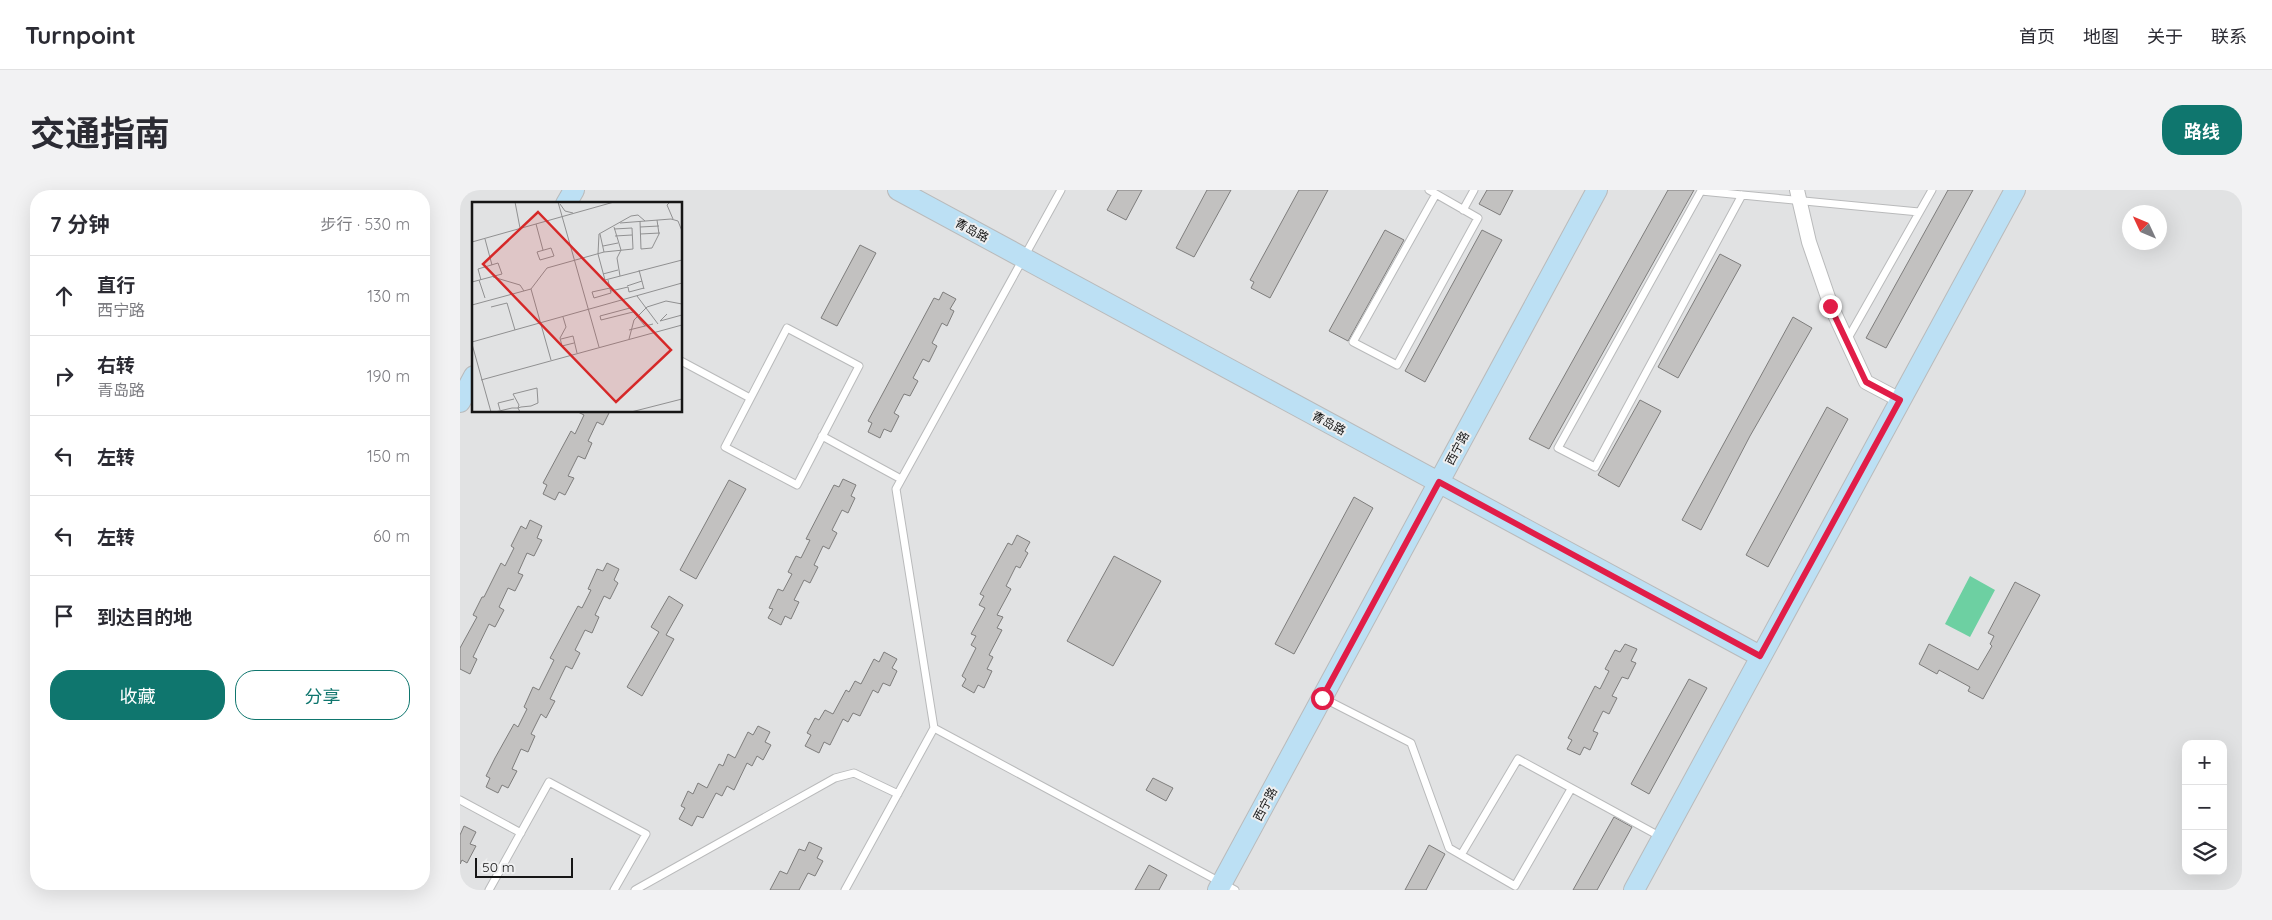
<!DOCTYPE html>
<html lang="zh">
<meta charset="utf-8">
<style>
body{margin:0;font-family:Quicksand,"Noto Sans SC",sans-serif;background:#f2f2f3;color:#2b2b33}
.controls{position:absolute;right:15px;bottom:15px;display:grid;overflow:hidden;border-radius:10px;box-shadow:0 5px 20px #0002}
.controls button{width:45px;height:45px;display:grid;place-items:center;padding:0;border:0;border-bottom:1px solid #e1e1e2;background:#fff;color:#2b2b33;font:25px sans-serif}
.compass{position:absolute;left:1662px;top:15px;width:45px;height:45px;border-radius:50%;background:#fff;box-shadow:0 5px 20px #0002;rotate:314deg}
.scale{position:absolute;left:15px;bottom:12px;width:98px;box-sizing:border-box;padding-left:5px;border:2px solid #161616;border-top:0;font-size:14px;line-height:18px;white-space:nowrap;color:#161616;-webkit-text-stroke:4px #eeeff0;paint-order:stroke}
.stop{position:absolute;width:15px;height:15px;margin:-11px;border:4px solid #e11d48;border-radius:50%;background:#fff}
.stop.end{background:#e11d48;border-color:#fff;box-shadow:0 1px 5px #0008}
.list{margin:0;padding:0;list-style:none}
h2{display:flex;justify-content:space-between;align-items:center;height:65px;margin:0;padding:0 20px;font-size:21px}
h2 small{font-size:16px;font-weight:400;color:#7c7c81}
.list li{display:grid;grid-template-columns:32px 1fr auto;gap:15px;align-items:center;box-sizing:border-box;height:80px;padding:0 20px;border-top:1px solid #e1e1e2}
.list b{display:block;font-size:19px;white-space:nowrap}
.list p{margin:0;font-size:16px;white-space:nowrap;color:#7c7c81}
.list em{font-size:16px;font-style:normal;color:#7c7c81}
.actions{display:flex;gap:10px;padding:15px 20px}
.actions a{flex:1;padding:11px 0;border:1px solid #0f766e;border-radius:20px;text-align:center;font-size:18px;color:#0f766e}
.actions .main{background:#0f766e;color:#fff}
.icon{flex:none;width:28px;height:28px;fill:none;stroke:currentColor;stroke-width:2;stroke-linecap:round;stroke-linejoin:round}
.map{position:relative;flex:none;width:1782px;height:700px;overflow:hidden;border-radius:20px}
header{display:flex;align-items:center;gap:30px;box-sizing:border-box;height:70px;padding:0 25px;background:#fff;border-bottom:1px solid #e1e1e2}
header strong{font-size:24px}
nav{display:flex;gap:28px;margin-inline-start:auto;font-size:18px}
.intro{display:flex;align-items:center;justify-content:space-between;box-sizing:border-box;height:120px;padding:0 30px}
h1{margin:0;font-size:35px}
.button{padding:12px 22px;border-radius:20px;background:#0f766e;color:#fff;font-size:18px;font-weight:700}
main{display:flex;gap:30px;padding:0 30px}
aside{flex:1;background:#fff;border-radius:20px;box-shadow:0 5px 20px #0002}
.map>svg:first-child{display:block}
</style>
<header>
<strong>Turnpoint</strong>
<nav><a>首页</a><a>地图</a><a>关于</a><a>联系</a></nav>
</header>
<div class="intro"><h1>交通指南</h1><a class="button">路线</a></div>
<main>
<aside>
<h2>7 分钟<small>步行 · 530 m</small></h2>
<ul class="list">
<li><svg class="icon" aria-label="ahead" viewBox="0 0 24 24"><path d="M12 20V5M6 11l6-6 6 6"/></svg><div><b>直行</b><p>西宁路</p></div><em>130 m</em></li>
<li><svg class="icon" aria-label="right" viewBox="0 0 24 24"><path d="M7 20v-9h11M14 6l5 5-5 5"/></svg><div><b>右转</b><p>青岛路</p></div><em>190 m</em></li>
<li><svg class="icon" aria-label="left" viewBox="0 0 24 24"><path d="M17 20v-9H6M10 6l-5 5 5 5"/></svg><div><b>左转</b></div><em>150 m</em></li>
<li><svg class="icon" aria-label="left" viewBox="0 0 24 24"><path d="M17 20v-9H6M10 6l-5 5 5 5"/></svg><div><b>左转</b></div><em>60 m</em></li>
<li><svg class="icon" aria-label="arrive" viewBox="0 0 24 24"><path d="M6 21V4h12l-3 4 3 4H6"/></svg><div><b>到达目的地</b></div></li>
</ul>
<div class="actions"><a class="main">收藏</a><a>分享</a></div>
</aside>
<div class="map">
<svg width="1782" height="700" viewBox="0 0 1782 700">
<rect width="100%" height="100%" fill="#e1e2e3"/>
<path fill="#6dd0a2" d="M1510 386 1535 400 1510 447 1485 434Z"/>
<path fill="#c2c1c0" stroke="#7e7d7c" d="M658 0H682L666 30 647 20Z
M747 0H771L734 67 716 58Z
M839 0H868L810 108 791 98 794 92 790 90Z
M1027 0H1053L1040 25 1019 14Z
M1208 0H1234L1089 259 1069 249Z
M1488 0H1513L1426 158 1406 148Z
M925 40 944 50 888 151 869 141Z
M1022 40 1042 50 965 192 945 181Z
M400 55 416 63 377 136 361 128Z
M1260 64 1281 75 1218 188 1198 177Z
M483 102 496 109 490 119 494 121 487 136 482 133 472 153 477 156 469 172 463 169 453 188 458 191 450 206 444 204 434 223 439 226 431 242 424 239 420 248 408 242 412 233 408 231 474 108 479 110Z
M1333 127 1352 138 1290 246 1241 340 1222 330Z
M1180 210 1201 221 1159 297 1138 285Z
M1367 217 1388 229 1308 377 1286 365Z
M116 221H150L143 235 137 232 128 251 132 253 125 269 118 266 108 286 114 288 105 305 99 302 95 310 83 304 87 295 83 293 111 241 115 244 124 225Z
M383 289 396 295 391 306 395 308 388 323 382 320 372 340 377 343 369 359 363 356 354 375 358 377 350 393 344 390 334 410 339 412 331 429 325 426 321 435 308 428 313 419 309 418 318 399 323 401 332 384 328 382 336 366 341 368 350 350 346 349 374 295 379 297Z
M269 290 286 299 236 389 220 380Z
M894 307 913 318 834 464 815 454Z
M70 330 82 336 77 348 82 350 74 366 67 363 58 383 63 385 55 401 48 398 39 417 44 420 35 437 29 434 13 467 17 469 10 484 0 479V458L17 427 13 425 22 407H24L41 373 45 376 54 358 51 356 61 336 66 339Z
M557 345 570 352 565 361 568 363 560 378 556 376 546 396 551 399 537 425 543 427 537 438 542 440 529 465 533 467 527 479 532 481 524 498 518 495 514 503 502 496 506 489 502 486 516 458 511 455 516 446 511 444 525 418 519 415 524 406 520 404 548 353 552 355Z
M654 366 701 391 653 476 607 451Z
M147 373 159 379 154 390 158 393 150 409 144 406 135 425 139 427 132 443 125 440 115 460 120 463 112 479 106 476 102 484 90 509 95 511 86 528 81 524 71 544 75 546 68 562 61 559 52 579 57 581 48 598 42 595 38 603 26 597 30 588 26 586 35 568 54 534 58 537 67 519 64 517 73 497 79 500 94 470 90 468 118 416 122 418 131 400 128 399 137 379 143 381Z
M1555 392 1580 405 1523 509 1508 501 1510 497 1479 480 1477 484 1459 474 1469 454 1518 480 1532 456 1530 454 1534 446 1528 443Z
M209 406 223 415 206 445 214 449 182 506 167 497 199 442 191 437Z
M1165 454 1177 459 1171 471 1176 473 1168 489 1162 487 1152 506 1157 508 1149 524 1143 521 1133 541 1138 543 1130 560 1124 557 1120 565 1107 559 1112 550 1108 548 1135 496 1140 499 1149 481 1145 479 1155 460 1160 462Z
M424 462 437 469 432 478 437 481 430 496 423 493 418 503 413 500 400 526 393 523 388 532 383 529 370 555 364 552 359 563 345 556 351 545 347 543 355 528 359 530 365 520 373 524 386 500 389 502 395 491 401 494 414 469 419 472Z
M1229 489 1247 498 1189 604 1171 594Z
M298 536 310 542 305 552 311 555 303 570 297 566 292 576 287 573 274 600 267 596 262 606 256 603 243 628 237 626 232 636 219 629 225 618 221 616 228 601 233 604 238 593 247 598 259 574 263 576 268 564 275 568 288 542 293 545Z
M693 588 713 598 706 611 686 600Z
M1154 627 1172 637 1137 700H1113Z
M4 636 16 642 10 654 16 656 7 673 2 670 0 674V645Z
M349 652 362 658 357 668 363 671 355 686 348 683 339 700H310L320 681 327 684 339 659 345 661Z
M969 655 985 664 966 700H945Z
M689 675 707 685 699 700H675Z"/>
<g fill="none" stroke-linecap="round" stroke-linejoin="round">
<g stroke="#b9babb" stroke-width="9">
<path id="lane" d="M969 0 1018 28 937 175 893 152 976 4
M1282 5 1135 277 1098 258 1241 1 1459 22
M1003 20 1014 0
M327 138 399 176 337 295 265 257Z
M1387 150 1472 0
M221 171 290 208
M362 246 441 289
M863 508 951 553 989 658 1055 696 1111 599
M474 538 775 700
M0 610 61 643
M1001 665 1058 569 1201 647
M29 700 89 592 186 644 154 700
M175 700 375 588 394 583 438 604
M385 700 474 538 436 299 601 0"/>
</g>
<g stroke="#b9babb" stroke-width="16">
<path id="street" d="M1337 0 1349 52 1371 116 1406 192 1440 210"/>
</g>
<g stroke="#b9babb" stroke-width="22">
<path id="secondary" d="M438 0 1300 466
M106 14 114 0
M0 212 14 186
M758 700 1137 0
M1174 700 1555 0"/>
</g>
<use href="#lane" stroke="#fff" stroke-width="7"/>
<use href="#street" stroke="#fff" stroke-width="14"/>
<use href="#secondary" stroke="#bce0f4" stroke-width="20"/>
</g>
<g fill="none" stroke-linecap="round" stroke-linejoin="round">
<path stroke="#e11d48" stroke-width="6" d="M862 508 979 292 1300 466 1440 210 1406 192 1370 116"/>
</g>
<g text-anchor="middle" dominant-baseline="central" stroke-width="4" stroke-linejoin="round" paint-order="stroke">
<g font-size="12" fill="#161616" stroke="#eeeff0">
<text transform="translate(512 40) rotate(28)">青岛路</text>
<text transform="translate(869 233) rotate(28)">青岛路</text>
<text transform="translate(997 258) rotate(-62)">西宁路</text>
<text transform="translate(805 614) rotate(-62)">西宁路</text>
</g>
</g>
<g transform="translate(12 12)">
<rect width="210" height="210" fill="#e1e2e3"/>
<path fill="none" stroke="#909091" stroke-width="1" d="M43 0 48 26M86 0 127 145M198 0 195 3 201 17M88 2 93 9 101 11M168 19 169 47 180 46 187 32 185 18M173 19 166 13 159 14 127 32 126 52 133 78 210 58M148 21 199 17 206 19 210 29M64 22 71 48M142 25 149 48 145 56 148 74M168 25 187 24M128 32 132 50M168 32 188 31M143 34 160 33M13 37 20 63M0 40 142 0M131 44 146 41M79 46 82 54 68 58 65 50ZM167 68 172 87M131 72 146 68M21 75 48 83 52 89M7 78 13 96M136 78 139 91 122 96 120 90 138 86M0 80 30 72 26 61 6 67 9 78M155 84 170 79M59 87 79 158M139 89 156 85 157 90 172 86M165 94 186 122M0 103 59 87 75 66 132 50 161 47 160 26 142 27M19 105 35 101 43 128M195 112 188 119 210 113M91 115 94 125 88 136 90 144 102 141M129 118 128 114 158 106 173 124M129 118 161 110M157 128 181 122M89 137 101 134 105 151M157 137 162 118 175 105 194 99 210 102M0 140 210 81M0 142 19 210M9 178 210 123M28 208 26 201 42 197M23 210 40 206H46L49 205 59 204 66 201 65 186 41 192 47 203 46 206 48 210M159 210 210 197"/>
<path fill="#d62828" fill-opacity="0.15" stroke="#d62828" stroke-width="2.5" d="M66 10 199 148 144 200 11 62Z"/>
<rect width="210" height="210" fill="none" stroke="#161616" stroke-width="2.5"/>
</g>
</svg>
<div class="controls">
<button>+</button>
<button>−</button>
<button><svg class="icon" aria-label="layers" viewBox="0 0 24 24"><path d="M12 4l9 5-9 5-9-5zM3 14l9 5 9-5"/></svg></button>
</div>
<svg class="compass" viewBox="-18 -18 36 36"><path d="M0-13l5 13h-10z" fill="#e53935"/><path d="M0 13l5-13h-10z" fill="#7c7c81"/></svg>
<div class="scale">50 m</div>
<div class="stop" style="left:862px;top:508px"></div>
<div class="stop end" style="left:1370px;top:116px"></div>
</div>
</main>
